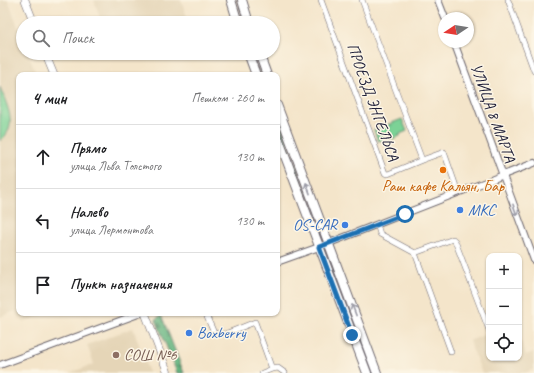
<!DOCTYPE html>
<html lang="ru">
<meta charset="utf-8">
<style>
body{margin:0;font-family:Caveat,sans-serif;background:#f2f2f2;color:#202124}
.controls{position:absolute;right:12px;bottom:12px;display:grid;overflow:hidden;border-radius:8px;box-shadow:0 1px 3px #0004}
.controls button{width:36px;height:36px;display:grid;place-items:center;padding:0;border:0;border-bottom:1px solid #e0e0e0;background:#fff;color:#202124;font:20px sans-serif}
.compass{position:absolute;left:438px;top:12px;width:36px;height:36px;border-radius:50%;background:#fff;box-shadow:0 1px 3px #0004;rotate:258deg}
.stop{position:absolute;width:12px;height:12px;margin:-9px;border:3px solid #1f6fb2;border-radius:50%;background:#fff}
.stop.end{background:#1f6fb2;border-color:#fff;box-shadow:0 1px 4px #0008}
.list{margin:0;padding:0;list-style:none}
h2{display:flex;justify-content:space-between;align-items:center;height:52px;margin:0;padding:0 16px;font-size:17px}
h2 small{font-size:13px;font-weight:400;color:#757577}
.list li{display:grid;grid-template-columns:26px 1fr auto;gap:12px;align-items:center;box-sizing:border-box;height:64px;padding:0 16px;border-top:1px solid #e0e0e0}
.list b{display:block;font-size:15px;white-space:nowrap}
.list p{margin:0;font-size:13px;white-space:nowrap;color:#757577}
.list em{font-size:13px;font-style:normal;color:#757577}
.icon{flex:none;width:22px;height:22px;fill:none;stroke:currentColor;stroke-width:2;stroke-linecap:round;stroke-linejoin:round}
.map{position:relative;flex:none;width:534px;height:373px;overflow:hidden}
.search{position:absolute;background:#fff;box-shadow:0 1px 3px #0004;left:16px;top:16px;width:264px;height:44px;display:flex;align-items:center;gap:10px;box-sizing:border-box;padding:0 14px;border-radius:22px;color:#757577;font-size:15px}
.panel{position:absolute;background:#fff;box-shadow:0 1px 3px #0004;left:16px;top:72px;width:264px;height:244px;border-radius:8px}
.map>svg:first-child{display:block}
</style>
<div class="map">
<svg width="534" height="373" viewBox="0 0 534 373">
<defs>
<pattern id="grass-dots" width="8" height="8" patternUnits="userSpaceOnUse"><rect width="8" height="8" fill="#7bd296"/><path d="M2 2h.1M6 6h.1" fill="none" stroke="#6ab482" stroke-width="1.8" stroke-linecap="round"/></pattern>
<pattern id="forest-firs" width="22" height="20" patternUnits="userSpaceOnUse"><rect width="22" height="20" fill="#64b47f"/><path d="M5 1l3.5 6h-7zM16 11l3.5 6h-7z" fill="#529269"/></pattern>
<pattern id="park-tufts" width="24" height="20" patternUnits="userSpaceOnUse"><rect width="24" height="20" fill="#7bd296"/><path d="M3 7l-1-3M5 7V3M7 7l1-3M15 17l-1-3M17 17v-4M19 17l1-3" fill="none" stroke="#6ab482"/></pattern>
</defs>
<rect width="100%" height="100%" fill="#fcf5e5"/>
<filter id="ink" filterUnits="userSpaceOnUse"><feTurbulence type="fractalNoise" baseFrequency=".025" numOctaves="2"/><feDisplacementMap in="SourceGraphic" scale="8" xChannelSelector="R" yChannelSelector="G"/><feConvolveMatrix kernelMatrix="1 2 1 2 8 2 1 2 1" color-interpolation-filters="sRGB"/></filter>
<filter id="wash" filterUnits="userSpaceOnUse"><feTurbulence type="fractalNoise" baseFrequency=".012" numOctaves="4" result="noise"/><feDisplacementMap in="SourceGraphic" scale="16" xChannelSelector="R" yChannelSelector="G"/><feGaussianBlur stdDeviation="0.9" result="paint"/><feColorMatrix in="noise" values="0 0 0 0 0 0 0 0 0 0 0 0 0 0 0 0 0 1.4 0 .05"/><feComposite in="paint" operator="in"/></filter>
<g filter="url(#wash)">
<rect width="100%" height="100%" fill="#f4e5ca"/>
<path fill="#e5d5b7" d="M0 0H8L23 40V53H28L36 75H19V313H47L24 322 18 319 15 311 0 317Z
M94 0H181L188 20 182 23H102Z
M133 328 149 373H70L94 364 87 345Z
M489 333V358H519V336L526 355 534 352V369L525 373H482L469 341Z"/>
<path fill="url(#grass-dots)" stroke="#4e7a68" d="M277 115 323 240 321 241 277 125Z
M327 250 374 373H370L325 251Z"/>
<path fill="url(#forest-firs)" stroke="#436b5d" d="M161 316 162 317 184 373H177L156 320 157 318Z"/>
<path fill="url(#park-tufts)" stroke="#4e7a68" d="M402 119 407 131 400 134V136L384 142 383 140 378 141 374 130Z"/>
<path fill="#7bd296" stroke="#4e7a68" d="M0 87C7 106 19 126 0 141Z"/>
</g>
<g filter="url(#ink)">
<g fill="none" stroke-linecap="round" stroke-linejoin="round">
<g stroke="#6c666d" stroke-width="6">
<path id="minor" d="M321 0 385 173 388 174 422 160 362 0
M508 0 534 71
M422 160 444 152 458 192
M377 224 380 234 415 253
M207 317 214 333 225 334 255 322 272 369 262 373
M451 352 415 253 453 239 455 241 489 330
M272 369 278 368 285 373"/>
</g>
<g stroke="#6c666d" stroke-width="8">
<path id="tertiary" d="M438 0 445 18
M454 42 534 260
M277 262 319 247 534 163
M0 365 141 313"/>
</g>
<g stroke="#6c666d" stroke-width="8">
<path id="secondary" d="M25 0 34 23
M45 53 54 75
M145 313 168 373"/>
</g>
<g stroke="#6c666d" stroke-width="10">
<path id="primary" d="M231 0 238 23
M242 0 249 23
M248 53 256 75
M259 53 267 75
M277 105 377 373
M277 135 367 373"/>
</g>
<use href="#minor" stroke="#fff" stroke-width="5"/>
<use href="#tertiary" stroke="#fff" stroke-width="6"/>
<use href="#secondary" stroke="#fff" stroke-width="7"/>
<use href="#primary" stroke="#fff" stroke-width="8"/>
</g>
<defs><path id="oneway-shaft" d="M-6 0H5M1.5-3L5.5 0L1.5 3" fill="none" stroke-width="1.6" stroke-linecap="round" stroke-linejoin="round"/></defs>
<g stroke="#9c9ca7">
<use href="#oneway-shaft" transform="translate(308 188) rotate(-110)"/>
<use href="#oneway-shaft" transform="translate(515 210) rotate(70)"/>
<use href="#oneway-shaft" transform="translate(354 310) rotate(-111)"/>
</g>
</g>
<g fill="none" stroke-linecap="round" stroke-linejoin="round" filter="url(#ink)">
<path stroke="#1f6fb2" stroke-width="5" d="M352 335 319 247 405 214"/>
</g>
<circle fill="#e8710a" stroke="#fcf5e5" stroke-width="1.5" cx="443" cy="170" r="4"/>
<g fill="#3f7fe0" stroke="#fcf5e5" stroke-width="1.5">
<circle cx="460" cy="210" r="4"/>
<circle cx="345" cy="225" r="4"/>
<circle cx="189" cy="333" r="4"/>
</g>
<circle fill="#8d6e63" stroke="#fcf5e5" stroke-width="1.5" cx="116" cy="355" r="4"/>
<g text-anchor="middle" dominant-baseline="central" stroke-width="3" stroke-linejoin="round" paint-order="stroke">
<g font-size="16" fill="#22223b" stroke="#fcf5e5">
<text transform="translate(373 102) rotate(70)">ПРОЕЗД ЭНГЕЛЬСА</text>
<text transform="translate(493 113) rotate(70)">УЛИЦА 8 МАРТА</text>
</g>
<g font-size="16" fill="#c56008" stroke="#fcf5e5">
<text x="443" y="186">Раш кафе Кальян, Бар</text>
</g>
<g font-size="16" fill="#366cbe" stroke="#fcf5e5" text-anchor="start">
<text x="468" y="210">МКС</text>
<text x="337" y="225" text-anchor="end">OS-CAR</text>
<text x="197" y="333">Boxberry</text>
</g>
<g font-size="16" fill="#785e54" stroke="#fcf5e5" text-anchor="start">
<text x="124" y="355">СОШ №6</text>
</g>
</g>
</svg>
<div class="controls">
<button>+</button>
<button>−</button>
<button><svg class="icon" aria-label="locate" viewBox="0 0 24 24"><circle cx="12" cy="12" r="6"/><path d="M12 2v4M12 18v4M2 12h4M18 12h4"/></svg></button>
</div>
<svg class="compass" viewBox="-18 -18 36 36"><path d="M0-13l5 13h-10z" fill="#e53935"/><path d="M0 13l5-13h-10z" fill="#757577"/></svg>
<div class="stop" style="left:405px;top:214px"></div>
<div class="stop end" style="left:352px;top:335px"></div>
<div class="search"><svg class="icon" aria-label="search" viewBox="0 0 24 24"><circle cx="10" cy="10" r="6"/><path d="M15 15l6 6"/></svg>Поиск</div>
<section class="panel">
<h2>4 мин<small>Пешком · 260 m</small></h2>
<ul class="list">
<li><svg class="icon" aria-label="ahead" viewBox="0 0 24 24"><path d="M12 20V5M6 11l6-6 6 6"/></svg><div><b>Прямо</b><p>улица Льва Толстого</p></div><em>130 m</em></li>
<li><svg class="icon" aria-label="left" viewBox="0 0 24 24"><path d="M17 20v-9H6M10 6l-5 5 5 5"/></svg><div><b>Налево</b><p>улица Лермонтова</p></div><em>130 m</em></li>
<li><svg class="icon" aria-label="arrive" viewBox="0 0 24 24"><path d="M6 21V4h12l-3 4 3 4H6"/></svg><div><b>Пункт назначения</b></div></li>
</ul>
</section>
</div>
